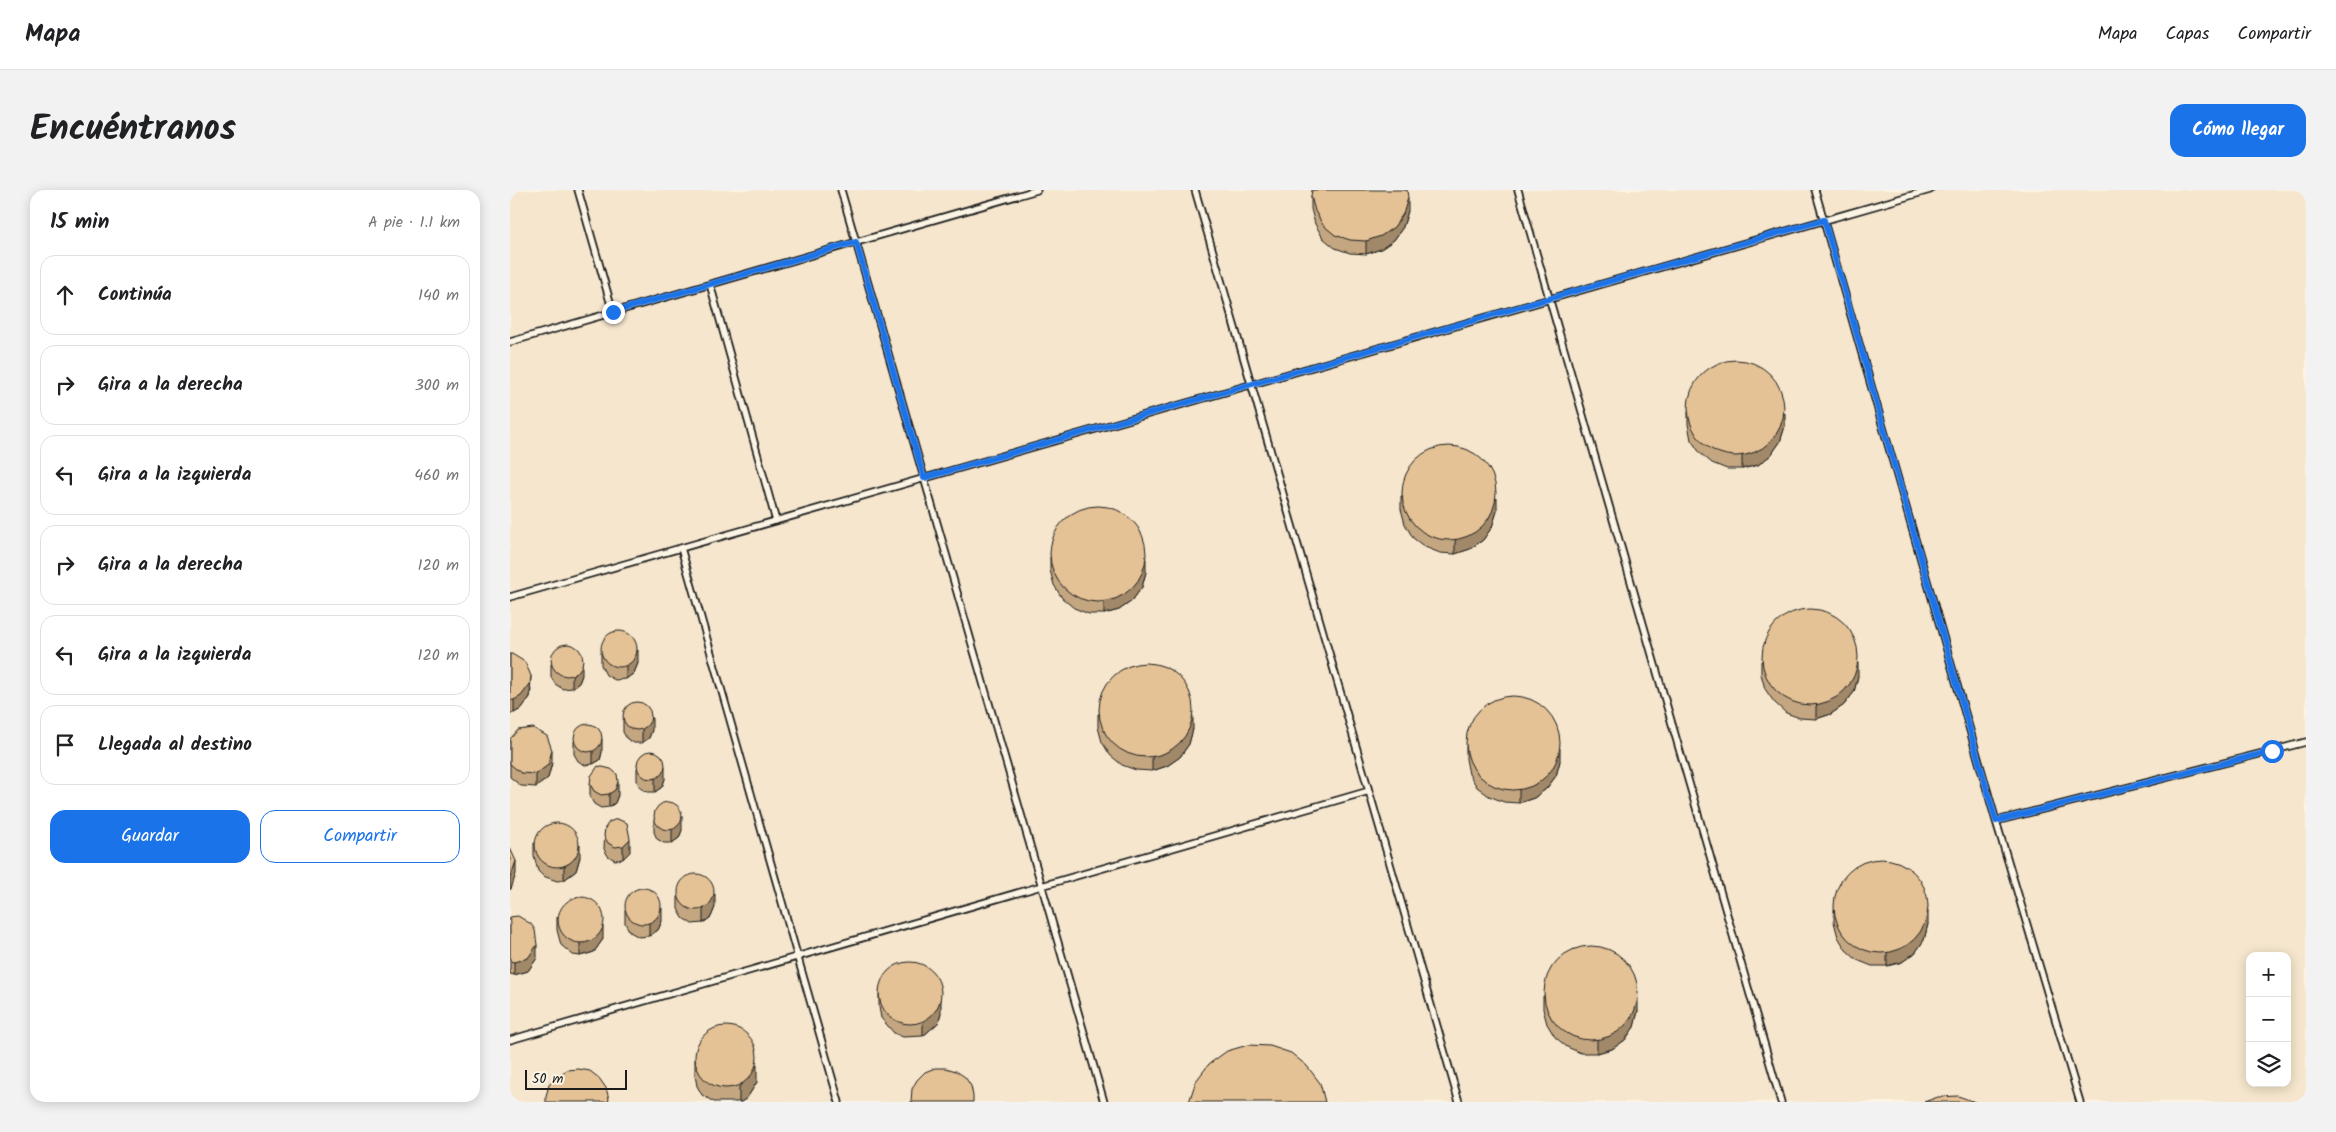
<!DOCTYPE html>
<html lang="es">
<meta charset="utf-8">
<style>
body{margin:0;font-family:Kalam,sans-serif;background:#f2f2f2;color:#202124}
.controls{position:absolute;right:15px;bottom:15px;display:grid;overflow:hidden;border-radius:10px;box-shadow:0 2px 12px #0003}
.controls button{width:45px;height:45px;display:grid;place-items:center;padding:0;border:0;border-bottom:1px solid #e0e0e0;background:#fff;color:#202124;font:25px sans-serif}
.scale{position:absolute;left:15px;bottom:12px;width:102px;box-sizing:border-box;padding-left:5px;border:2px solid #1c1c1c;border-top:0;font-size:14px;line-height:18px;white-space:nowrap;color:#1c1c1c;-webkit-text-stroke:4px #fcf5e5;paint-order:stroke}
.stop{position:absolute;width:15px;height:15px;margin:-11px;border:4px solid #1a73e8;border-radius:50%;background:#fff}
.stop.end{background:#1a73e8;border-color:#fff;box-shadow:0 1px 5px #0008}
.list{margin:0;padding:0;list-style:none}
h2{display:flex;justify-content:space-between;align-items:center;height:65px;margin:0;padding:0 20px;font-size:21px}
h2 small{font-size:16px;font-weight:400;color:#757577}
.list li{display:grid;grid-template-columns:32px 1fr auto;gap:15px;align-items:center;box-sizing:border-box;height:80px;margin:0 10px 10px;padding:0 10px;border:1px solid #e0e0e0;border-radius:15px}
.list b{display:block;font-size:19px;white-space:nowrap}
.list em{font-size:16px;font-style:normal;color:#757577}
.actions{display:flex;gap:10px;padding:15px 20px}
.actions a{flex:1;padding:11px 0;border:1px solid #1a73e8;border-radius:15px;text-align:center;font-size:18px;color:#1a73e8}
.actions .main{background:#1a73e8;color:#fff}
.icon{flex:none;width:28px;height:28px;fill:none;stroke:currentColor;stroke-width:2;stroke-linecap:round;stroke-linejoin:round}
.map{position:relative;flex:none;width:1796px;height:912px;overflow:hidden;border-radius:15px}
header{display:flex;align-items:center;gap:30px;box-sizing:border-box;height:70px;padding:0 25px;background:#fff;border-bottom:1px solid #e0e0e0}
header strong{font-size:24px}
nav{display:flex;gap:28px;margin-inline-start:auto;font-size:18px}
.intro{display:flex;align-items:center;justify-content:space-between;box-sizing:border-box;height:120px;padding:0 30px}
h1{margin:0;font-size:35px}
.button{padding:12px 22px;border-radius:15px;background:#1a73e8;color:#fff;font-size:18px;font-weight:700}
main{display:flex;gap:30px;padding:0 30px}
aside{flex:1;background:#fff;border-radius:15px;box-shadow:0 2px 12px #0003}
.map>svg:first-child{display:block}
</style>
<header>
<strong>Mapa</strong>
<nav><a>Mapa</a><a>Capas</a><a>Compartir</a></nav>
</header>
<div class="intro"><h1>Encuéntranos</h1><a class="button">Cómo llegar</a></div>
<main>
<aside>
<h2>15 min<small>A pie · 1.1 km</small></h2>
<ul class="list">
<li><svg class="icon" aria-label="ahead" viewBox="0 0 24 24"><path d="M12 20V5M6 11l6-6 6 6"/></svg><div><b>Continúa</b></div><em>140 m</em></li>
<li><svg class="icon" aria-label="right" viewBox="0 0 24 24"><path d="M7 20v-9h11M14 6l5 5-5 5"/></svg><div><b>Gira a la derecha</b></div><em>300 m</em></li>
<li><svg class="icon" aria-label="left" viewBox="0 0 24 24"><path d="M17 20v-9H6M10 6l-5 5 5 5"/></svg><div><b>Gira a la izquierda</b></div><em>460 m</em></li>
<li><svg class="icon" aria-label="right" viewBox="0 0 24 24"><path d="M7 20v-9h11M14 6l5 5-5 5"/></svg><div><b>Gira a la derecha</b></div><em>120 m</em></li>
<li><svg class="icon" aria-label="left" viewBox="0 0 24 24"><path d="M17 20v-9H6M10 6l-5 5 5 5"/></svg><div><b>Gira a la izquierda</b></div><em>120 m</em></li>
<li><svg class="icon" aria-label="arrive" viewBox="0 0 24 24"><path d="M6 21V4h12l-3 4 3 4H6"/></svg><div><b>Llegada al destino</b></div></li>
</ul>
<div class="actions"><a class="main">Guardar</a><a>Compartir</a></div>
</aside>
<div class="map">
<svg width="1796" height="912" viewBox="0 0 1796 912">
<rect width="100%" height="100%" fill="#fcf5e5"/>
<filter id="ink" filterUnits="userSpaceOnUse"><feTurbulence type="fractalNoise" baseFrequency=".02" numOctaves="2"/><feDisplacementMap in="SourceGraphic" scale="10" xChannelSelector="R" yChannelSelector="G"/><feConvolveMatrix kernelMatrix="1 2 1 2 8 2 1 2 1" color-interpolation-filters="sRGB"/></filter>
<g filter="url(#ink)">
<path fill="#f5e6cd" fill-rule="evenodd" d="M0 0H1796V912H0ZM1740 766H1777V893H1740Z"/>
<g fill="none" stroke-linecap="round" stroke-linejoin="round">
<g stroke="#1c1c1c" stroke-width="9">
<path id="lane" d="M68 0 103 122
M331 0 594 912
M685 0 949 912
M1008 0 1271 912
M1305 0 1486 631 1570 912
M200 94 266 331
M0 152 527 0
M171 358 329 912
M0 407 1420 0
M1486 631 1796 552
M0 850 859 601"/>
</g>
<use href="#lane" stroke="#fcf5e5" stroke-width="5.5"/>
</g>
<path fill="#c4a781" stroke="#1c1c1c" d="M801 6 898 21 893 37 884 50 871 59 856 64 840 63 825 58 813 48 805 34 801 19Z
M1178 221 1275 236 1270 252 1261 265 1248 275 1232 279H1217L1202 273 1190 263 1181 250 1178 234Z
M891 306 987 321 982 337 973 350 960 359 945 364 930 363 915 357 903 348 895 334 891 319Z
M540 367 636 382 632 397 622 411 609 420 594 424H579L564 418 552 408 544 395 540 380Z
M91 462 128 473 124 483 116 489 105 490 96 485 91 475Z
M0 464 21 499 20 507 11 519 4 523H0Z
M1251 471 1348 486 1344 502 1334 515 1321 524 1306 529 1290 528 1276 523 1264 512 1255 499 1251 484Z
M41 474 72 485 69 493 62 498 53 499 45 494 41 487Z
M588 524 683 539 679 554 670 567 657 576 642 581 626 580 612 575 600 565 592 552 588 537Z
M113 529 142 540 139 548 132 553H124L117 549 113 542Z
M0 549 42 573 38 588 26 597 11 596 0 587Z
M64 551 92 562 90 570 83 574 75 575 68 571 64 564Z
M956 556 1050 571 1046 586 1036 599 1024 608 1009 613 994 612 979 606 967 597 959 584 956 569Z
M127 578 155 589 152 597 145 602H137L130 598 127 591Z
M80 594 108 605 105 613 99 617 91 618 84 614 80 607Z
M144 629 172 640 169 648 162 653H154L147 649 144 642Z
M95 638 120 662 113 669 105 670 98 666 94 659Z
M24 653 70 667 66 681 54 690 47 691 33 686 28 681 24 666Z
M168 706 205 717 201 727 193 733 182 734 173 728 168 719Z
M1324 719 1418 734 1414 750 1405 763 1392 772 1377 776H1362L1347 770 1336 760 1328 747 1324 732Z
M115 720 152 731 148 740 139 746 129 747 120 742 115 733Z
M0 727 27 768 18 781 4 785 0 784Z
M47 727 93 749 84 762 70 766 63 765 51 755 47 740Z
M369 804 431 823 428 833 413 846 393 847 384 843 371 828 369 817Z
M1033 806 1128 821 1124 837 1115 850 1102 859 1087 863H1071L1057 857 1045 847 1037 834 1033 819Z
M185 868 247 892 237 908 231 912H204L192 905 187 896 185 885Z"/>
<path fill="#a08869" stroke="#1c1c1c" d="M898 8V21L893 37 884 50 871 59 856 64V51Z
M1275 223V236L1270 252 1261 265 1248 275 1232 279V266Z
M987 308V321L982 337 973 350 960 359 945 364V351Z
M636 369V382L632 397 622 411 609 420 594 424V411Z
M128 460V473L124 483 116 489V476Z
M72 472V485L69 493 62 498V485Z
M1348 473V486L1344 502 1334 515 1321 524 1306 529V516Z
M21 486 20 507 11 519 4 523V510Z
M683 526V539L679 554 670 567 657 576 642 581V568Z
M142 527V540L139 548 132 553V540Z
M92 549V562L90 570 83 574V561Z
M1050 558V571L1046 586 1036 599 1024 608 1009 613V600Z
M42 560V573L38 588 26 597V584Z
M155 576V589L152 597 145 602V589Z
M108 592V605L105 613 99 617V604Z
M172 627V640L169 648 162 653V640Z
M120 649V662L113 669V656Z
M70 654V667L66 681 54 690V677Z
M6 671V684L1 699 0 700V687Z
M205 704V717L201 727 193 733V720Z
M152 718V731L148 740 139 746V733Z
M1418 721V734L1414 750 1405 763 1392 772 1377 776V763Z
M93 736V749L84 762 70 766V753Z
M27 755V768L18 781 4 785V772Z
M1128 808V821L1124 837 1115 850 1102 859 1087 863V850Z
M431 810V823L428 833 413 846V833Z
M247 875V892L237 908 231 912H229V897Z"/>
<path fill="#e4c296" stroke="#1c1c1c" d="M802 0H897L898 8 893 24 884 37 871 46 856 51 840 50 825 45 813 35 805 21 801 6Z
M1178 218a48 48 0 1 1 96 0a48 48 0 1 1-96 0Z
M892 303a47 47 0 1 1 94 0a47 47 0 1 1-94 0Z
M540 364a48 48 0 1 1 96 0a48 48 0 1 1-96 0Z
M1252 467a48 48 0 1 1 96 0a48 48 0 1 1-96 0Z
M91 459a18 18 0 1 1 36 0a18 18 0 1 1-36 0Z
M41 470a16 16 0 1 1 32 0a16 16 0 1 1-32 0Z
M0 464H2L15 472 21 486 20 494 11 506 4 510H0Z
M589 520a47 47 0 1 1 94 0a47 47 0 1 1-94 0Z
M956 553a47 47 0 1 1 94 0a47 47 0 1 1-94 0Z
M113 526a14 14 0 1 1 28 0a14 14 0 1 1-28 0Z
M64 548a14 14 0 1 1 28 0a14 14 0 1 1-28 0Z
M23 538 37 546 42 560 38 575 26 584 11 583 0 574V549L8 540Z
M127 575a14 14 0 1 1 28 0a14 14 0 1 1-28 0Z
M88 576 101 579 107 584 108 592 105 600 99 604 91 605 84 601 80 594 81 586Z
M144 626a14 14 0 1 1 28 0a14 14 0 1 1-28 0Z
M107 629 117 633 120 649 113 656 105 657 98 653 94 646 95 638 99 632Z
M25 655a22 22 0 1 1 44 0a22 22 0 1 1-44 0Z
M0 658 6 671 1 686 0 687Z
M1324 716a47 47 0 1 1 94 0a47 47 0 1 1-94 0Z
M168 702a18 18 0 1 1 36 0a18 18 0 1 1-36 0Z
M115 716a18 18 0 1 1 36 0a18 18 0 1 1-36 0Z
M48 730a23 23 0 1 1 46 0a23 23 0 1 1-46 0Z
M8 726 21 734 25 740 27 755 18 768 4 772 0 771V727Z
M1034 803a47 47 0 1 1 94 0a47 47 0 1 1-94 0Z
M369 803a31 31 0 1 1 62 0a31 31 0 1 1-62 0Z
M185 867a31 31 0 1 1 62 0a31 31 0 1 1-62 0Z
M738 855 760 856 781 863 797 876 810 893 815 912H679L686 891 699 874 717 861Z
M425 878H436L446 881 455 887 461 896 463 906V912H401L402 899 407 890 415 882Z
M69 879 80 881 89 888 96 898 99 909 98 912H36V906L39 895 47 886 57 880Z
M1448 906 1465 912H1414L1428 907Z"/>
</g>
<g fill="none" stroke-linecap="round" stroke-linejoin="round" filter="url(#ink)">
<path stroke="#1a73e8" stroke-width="6" d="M103 122 346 52 414 288 1314 30 1486 631 1762 561"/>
</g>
</svg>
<div class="controls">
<button>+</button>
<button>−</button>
<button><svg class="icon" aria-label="layers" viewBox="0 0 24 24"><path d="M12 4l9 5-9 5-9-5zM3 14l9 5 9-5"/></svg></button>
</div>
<div class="scale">50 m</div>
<div class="stop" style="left:1762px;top:561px"></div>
<div class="stop end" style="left:103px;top:122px"></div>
</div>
</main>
